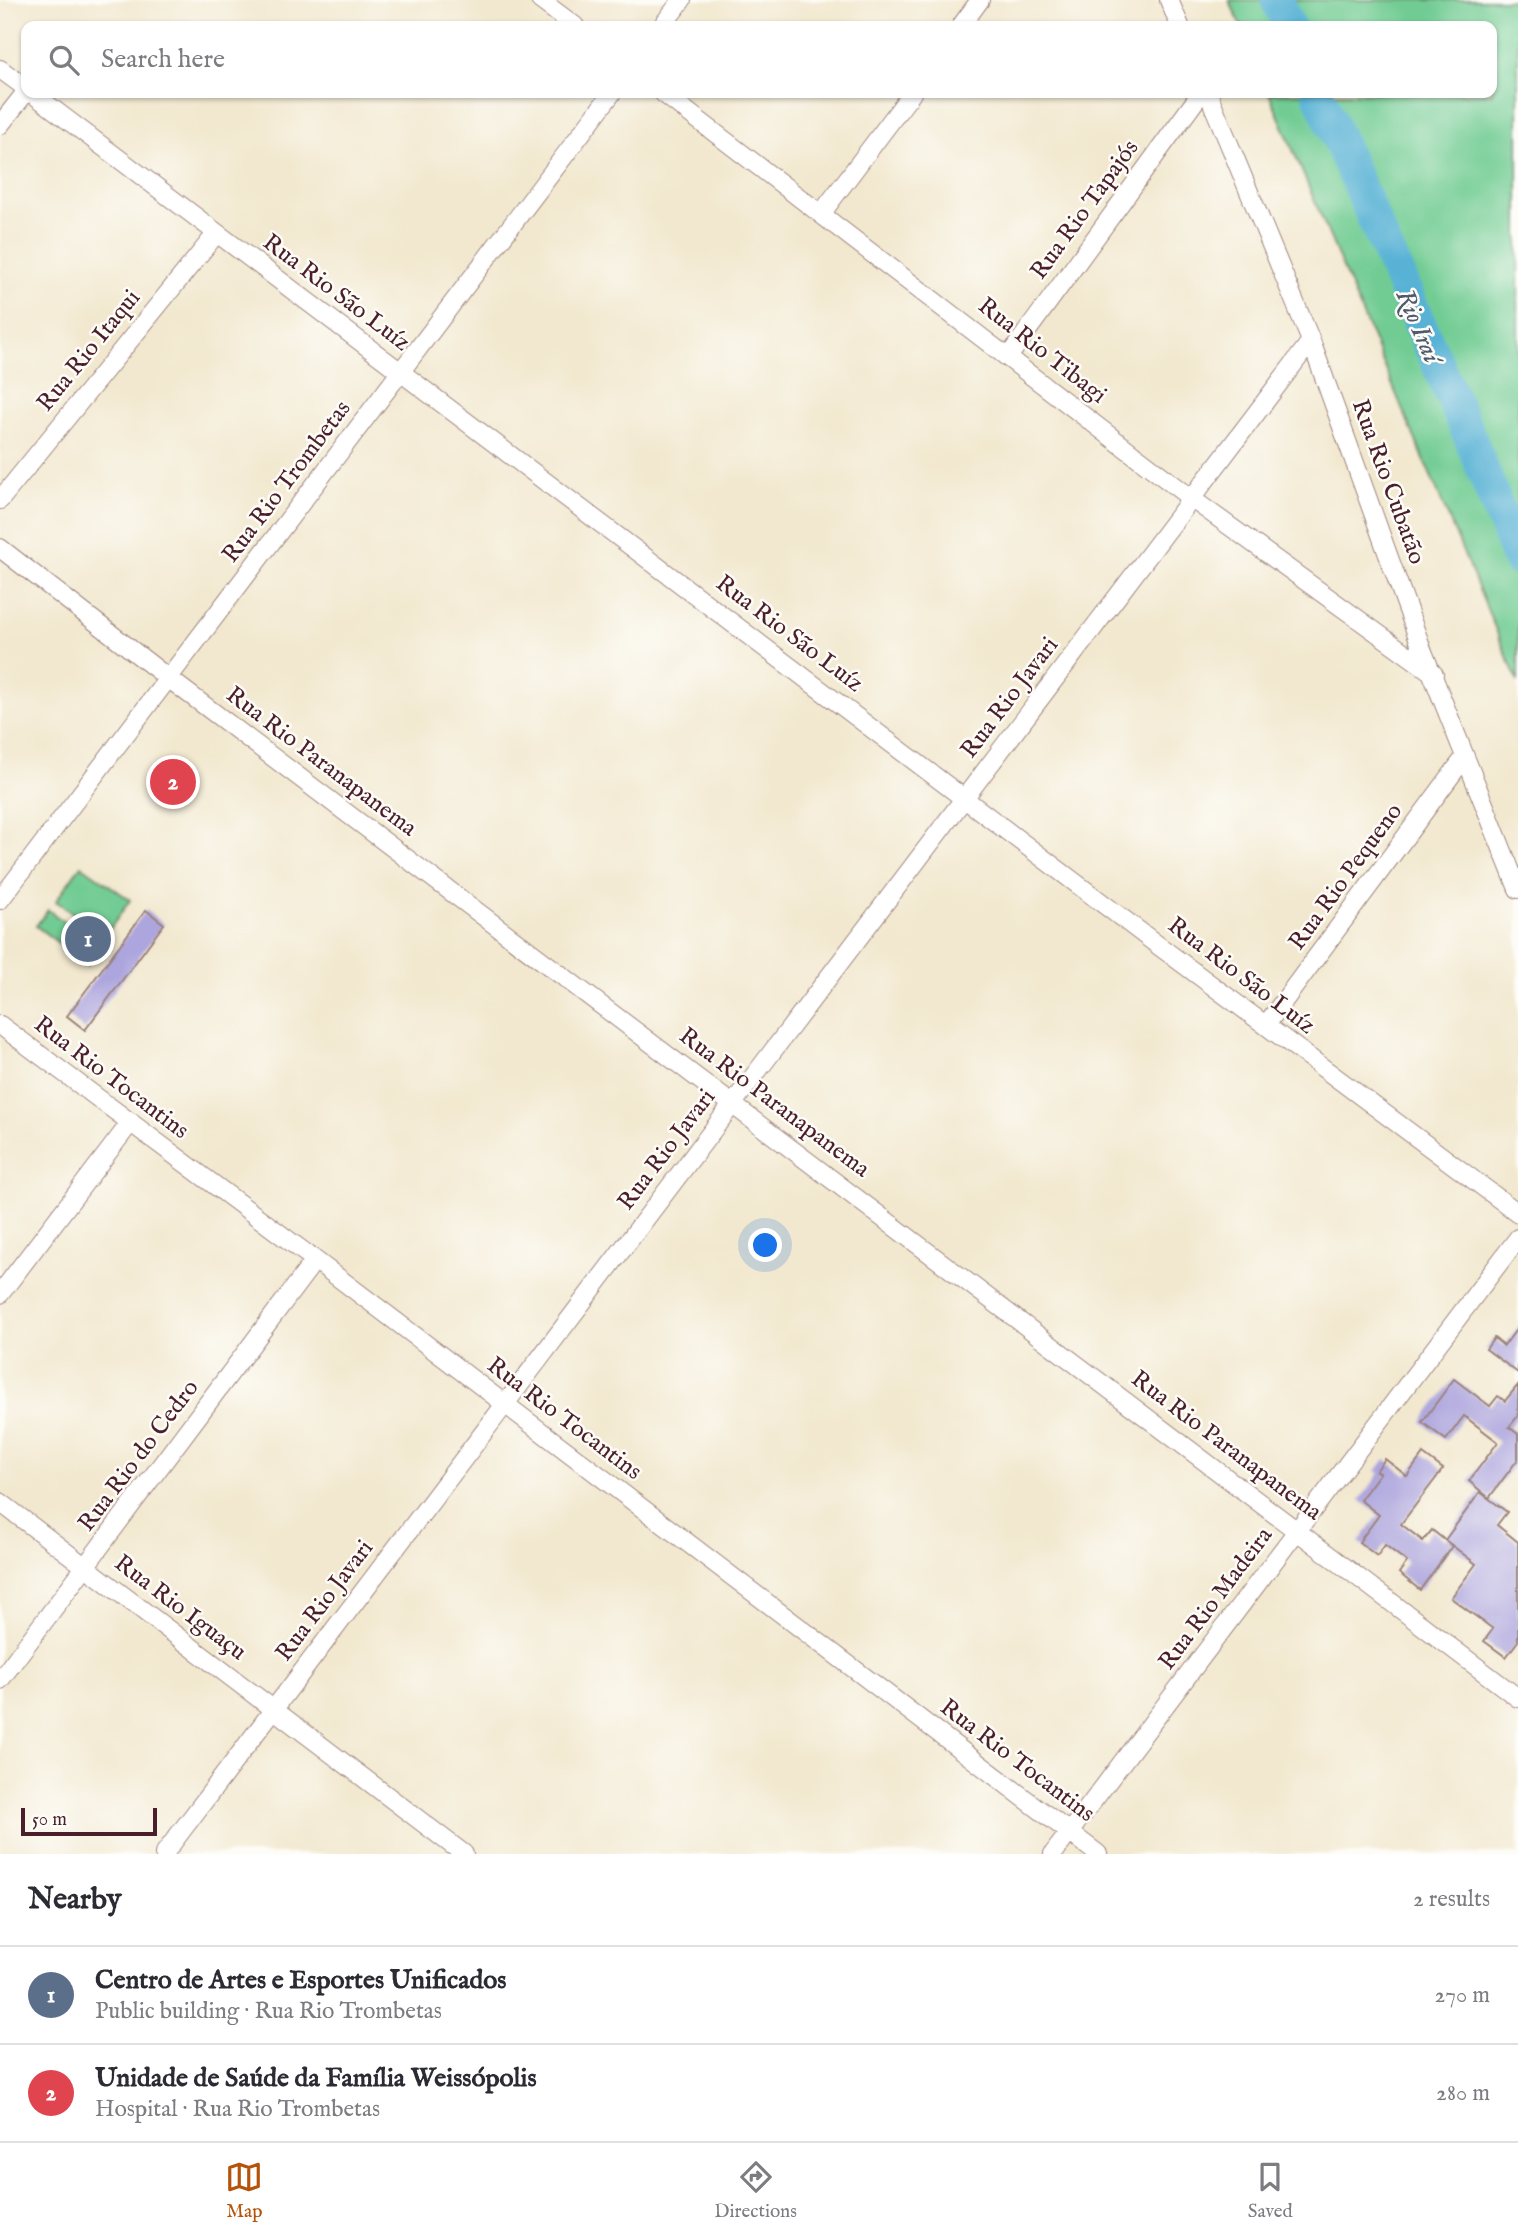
<!DOCTYPE html>
<meta charset="utf-8">
<style>
body{margin:0;font-family:"IM FELL English",serif;background:#f2f2f3;color:#2b2b33}
.scale{position:absolute;left:21px;bottom:18px;width:136px;box-sizing:border-box;padding-left:7px;border:4px solid #4a1f2b;border-top:0;font-size:19px;line-height:24px;white-space:nowrap;color:#4a1f2b;-webkit-text-stroke:5px #fdfcf7;paint-order:stroke}
.you{position:absolute;left:766px;top:1246px;width:24px;height:24px;margin:-18px;border:5px solid #fff;border-radius:50%;background:#1a73e8;box-shadow:0 0 0 10px #1a73e833}
.badge{display:grid;place-items:center;width:46px;height:46px;border-radius:50%;background:#b45309;color:#fff;font-size:23px;font-weight:700}
.pin{position:absolute;translate:-50% -50%;border:4px solid #fff;box-shadow:0 2px 7px #0006}
.list{margin:0;padding:0;list-style:none}
h2{display:flex;justify-content:space-between;align-items:center;height:91px;margin:0;padding:0 28px;font-size:30px}
h2 small{font-size:23px;font-weight:400;color:#7c7c81}
.list li{display:grid;grid-template-columns:46px 1fr auto;gap:21px;align-items:center;box-sizing:border-box;height:98px;padding:0 28px;border-top:2px solid #e1e1e2}
.list b{display:block;font-size:26px;white-space:nowrap}
.list p{margin:0;font-size:23px;white-space:nowrap;color:#7c7c81}
.list em{font-size:23px;font-style:normal;color:#7c7c81}
.icon{flex:none;width:38px;height:38px;fill:none;stroke:currentColor;stroke-width:2;stroke-linecap:round;stroke-linejoin:round}
.map{position:relative;flex:none;width:1518px;height:1854px;overflow:hidden}
.search{position:absolute;background:#fff;box-shadow:0 2px 5px #0004;left:21px;right:21px;top:21px;height:77px;display:flex;align-items:center;gap:18px;box-sizing:border-box;padding:0 24px;border-radius:14px;color:#7c7c81;font-size:26px}
.sheet{height:287px;background:#fff}
nav{display:flex;justify-content:space-around;align-items:center;box-sizing:border-box;height:98px;border-top:2px solid #e1e1e2;background:#fff;font-size:19px;color:#7c7c81}
nav a{display:grid;justify-items:center;gap:4px}
nav .on{color:#b45309}
.map>svg:first-child{display:block}
</style>
<div class="map">
<svg width="1518" height="1854" viewBox="0 0 1518 1854">
<rect width="100%" height="100%" fill="#fdfcf7"/>
<filter id="ink" filterUnits="userSpaceOnUse"><feTurbulence type="fractalNoise" baseFrequency=".0143" numOctaves="2"/><feDisplacementMap in="SourceGraphic" scale="14" xChannelSelector="R" yChannelSelector="G"/><feConvolveMatrix kernelMatrix="1 2 1 2 8 2 1 2 1" color-interpolation-filters="sRGB"/></filter>
<filter id="wash" filterUnits="userSpaceOnUse"><feTurbulence type="fractalNoise" baseFrequency=".00686" numOctaves="4" result="noise"/><feDisplacementMap in="SourceGraphic" scale="28" xChannelSelector="R" yChannelSelector="G"/><feGaussianBlur stdDeviation="1.57" result="paint"/><feColorMatrix in="noise" values="0 0 0 0 0 0 0 0 0 0 0 0 0 0 0 0 0 1.4 0 .05"/><feComposite in="paint" operator="in"/></filter>
<g filter="url(#wash)">
<rect width="100%" height="100%" fill="#f2e8cf"/>
<path fill="#71cc93" stroke="#5e765f" stroke-width="2" d="M1229 0H1518V682L1269 93H1492V26H1241Z
M81 865 130 900 105 936 56 901Z
M48 910 100 948 88 965 36 926Z"/>
<g fill="none" stroke-linecap="round" stroke-linejoin="round">
<path stroke="#59b2d6" stroke-width="33" d="M1277 0 1289 26
M1318 93 1471 440 1518 559"/>
</g>
<g id="blocks">
<path fill="#ada6de" d="M146 910 164 924 85 1030 67 1016Z
M1518 1327V1373L1486 1349 1494 1338 1504 1346Z
M1454 1379 1490 1406 1498 1396 1505 1401 1518 1385V1416L1509 1427 1518 1434V1459L1489 1498 1469 1481 1498 1442 1464 1416 1446 1440 1422 1422Z
M1423 1454 1443 1469 1401 1524 1423 1541 1432 1530 1452 1546 1420 1590 1399 1573 1407 1562 1385 1545 1377 1556 1359 1542 1379 1515 1360 1500 1380 1473 1376 1471 1385 1459 1407 1476Z
M1480 1492 1507 1512 1497 1525 1518 1542V1641L1506 1657 1484 1641 1493 1629 1451 1598 1476 1564 1445 1540Z"/>
</g>
</g>
<g filter="url(#ink)">
<use href="#blocks" fill-opacity="0" stroke="#9e847d" stroke-width="2"/>
<g fill="none" stroke-linecap="round" stroke-linejoin="round">
<g stroke="#9e847d" stroke-width="20">
<path id="street" d="M540 0 575 26
M1169 0 1180 26
M662 26 682 0
M961 26 980 0
M0 69 26 88
M32 93 1155 943 1518 1213
M663 93 1192 499 1434 674
M1208 93 1311 341 1422 649 1518 889
M0 125 26 92
M821 214 912 93
M1009 356 1201 93
M0 500 216 234
M0 548 168 678 1518 1698
M0 900 612 93
M0 1025 315 1260 1098 1854
M1266 1025 1464 758
M0 1294 131 1122
M0 1502 464 1854
M0 1680 315 1260
M164 1854 1311 341
M1053 1854 1518 1238"/>
</g>
<use href="#street" stroke="#fff" stroke-width="18"/>
</g>
</g>
<g text-anchor="middle" dominant-baseline="central" stroke-width="5" stroke-linejoin="round" paint-order="stroke">
<g font-size="24" fill="#4a1f2b" stroke="#fdfcf7">
<text transform="translate(1085 210) rotate(-54)">Rua Rio Tapajós</text>
<text transform="translate(336 293) rotate(37)">Rua Rio São Luíz</text>
<text transform="translate(89 351) rotate(-51)">Rua Rio Itaqui</text>
<text transform="translate(1042 351) rotate(38)">Rua Rio Tibagi</text>
<text transform="translate(287 482) rotate(-53)">Rua Rio Trombetas</text>
<text transform="translate(1388 482) rotate(70)">Rua Rio Cubatão</text>
<text transform="translate(789 634) rotate(37)">Rua Rio São Luíz</text>
<text transform="translate(1010 698) rotate(-53)">Rua Rio Javari</text>
<text transform="translate(321 762) rotate(37)">Rua Rio Paranapanema</text>
<text transform="translate(1346 877) rotate(-54)">Rua Rio Pequeno</text>
<text transform="translate(1241 976) rotate(37)">Rua Rio São Luíz</text>
<text transform="translate(111 1078) rotate(37)">Rua Rio Tocantins</text>
<text transform="translate(774 1103) rotate(37)">Rua Rio Paranapanema</text>
<text transform="translate(667 1150) rotate(-53)">Rua Rio Javari</text>
<text transform="translate(564 1419) rotate(37)">Rua Rio Tocantins</text>
<text transform="translate(1226 1446) rotate(37)">Rua Rio Paranapanema</text>
<text transform="translate(139 1456) rotate(-53)">Rua Rio do Cedro</text>
<text transform="translate(1216 1599) rotate(-53)">Rua Rio Madeira</text>
<text transform="translate(325 1601) rotate(-53)">Rua Rio Javari</text>
<text transform="translate(180 1608) rotate(37)">Rua Rio Iguaçu</text>
<text transform="translate(1017 1761) rotate(37)">Rua Rio Tocantins</text>
</g>
<g font-size="26" font-style="italic" fill="#505a6f" stroke="#fdfcf7">
<text transform="translate(1418 326) rotate(67)">Rio Iraí</text>
</g>
</g>
</svg>
<div class="scale">50 m</div>
<div class="you"></div>
<div class="pin badge" style="left:88px;top:939px;background:#5c6f8a">1</div>
<div class="pin badge" style="left:173px;top:782px;background:#e0444e">2</div>
<div class="search"><svg class="icon" aria-label="search" viewBox="0 0 24 24"><circle cx="10" cy="10" r="6"/><path d="M15 15l6 6"/></svg>Search here</div>
</div>
<section class="sheet">
<h2>Nearby<small>2 results</small></h2>
<ul class="list">
<li><span class="badge" style="background:#5c6f8a">1</span><div><b>Centro de Artes e Esportes Unificados</b><p>Public building · Rua Rio Trombetas</p></div><em>270 m</em></li>
<li><span class="badge" style="background:#e0444e">2</span><div><b>Unidade de Saúde da Família Weissópolis</b><p>Hospital · Rua Rio Trombetas</p></div><em>280 m</em></li>
</ul>
</section>
<nav>
<a class="on"><svg class="icon" aria-label="map" viewBox="0 0 24 24"><path d="M3 6l6-2 6 2 6-2v14l-6 2-6-2-6 2zM9 4v14M15 6v14"/></svg>Map</a>
<a><svg class="icon" aria-label="directions" viewBox="0 0 24 24"><path d="M12 3l9 9-9 9-9-9zM9 14v-3h6M13 9l2 2-2 2"/></svg>Directions</a>
<a><svg class="icon" aria-label="saved" viewBox="0 0 24 24"><path d="M7 4h10v16l-5-4-5 4z"/></svg>Saved</a>
</nav>
